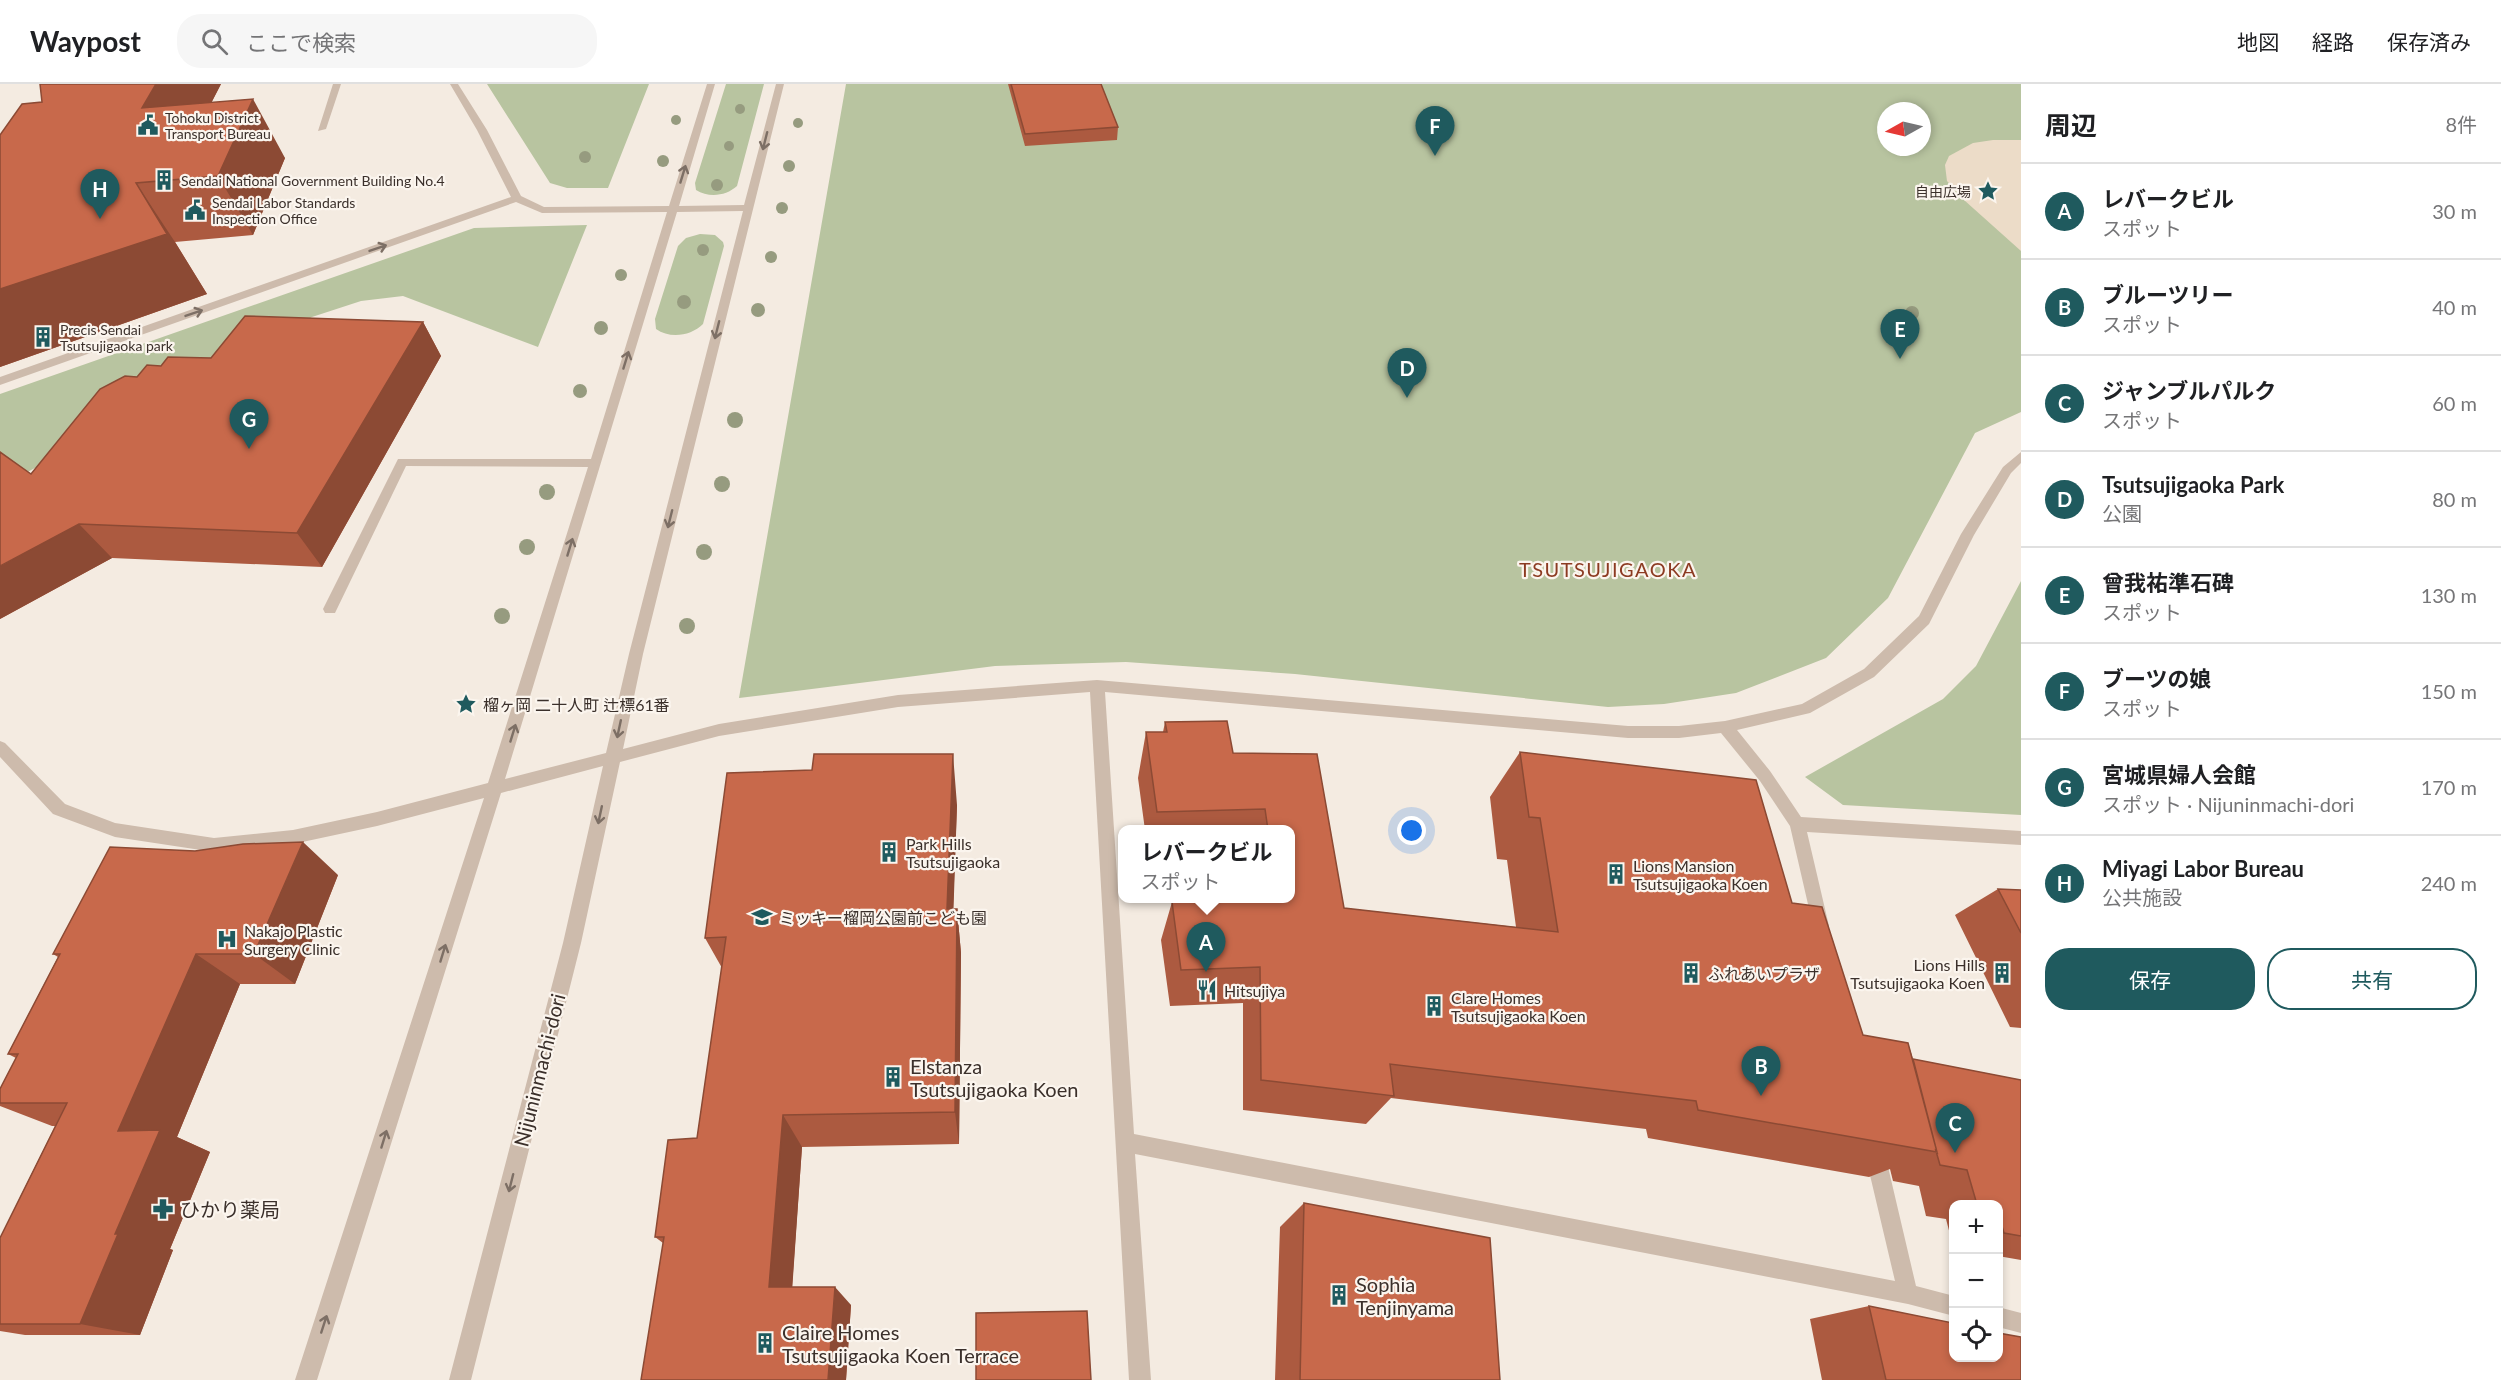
<!DOCTYPE html>
<html lang="ja">
<meta charset="utf-8">
<style>
body{margin:0;font-family:Lato,"Noto Sans JP",sans-serif;background:#f6f6f6;color:#202124}
.controls{position:absolute;right:18px;bottom:18px;display:grid;overflow:hidden;border-radius:12px;box-shadow:0 3px 9px #0003}
.controls button{width:54px;height:54px;display:grid;place-items:center;padding:0;border:0;border-bottom:2px solid #e0e0e0;background:#fff;color:#202124;font:30px sans-serif}
.compass{position:absolute;left:1877px;top:18px;width:54px;height:54px;border-radius:50%;background:#fff;box-shadow:0 3px 9px #0003;rotate:262deg}
.you{position:absolute;left:1412px;top:747px;width:21px;height:21px;margin:-15px;border:4px solid #fff;border-radius:50%;background:#1a73e8;box-shadow:0 0 0 9px #1a73e833}
.badge{display:grid;place-items:center;width:39px;height:39px;border-radius:50%;background:#1f5a5e;color:#fff;font-size:20px;font-weight:700}
.pin{position:absolute;translate:-50% -50px;filter:drop-shadow(0 2px 3px #0008)}
.pin::after{content:'';position:absolute;top:32px;width:21px;height:18px;background:inherit;clip-path:polygon(0 0,100% 0,50% 100%)}
.popup{position:absolute;left:1118px;top:741px;width:177px;height:78px;box-sizing:border-box;display:grid;place-content:center;border-radius:12px;background:#fff;filter:drop-shadow(0 2px 4px #0005);font-size:20px;white-space:nowrap;color:#757577}
.popup b{font-size:22px;color:#202124}
.popup::after{content:'';position:absolute;left:50%;top:100%;margin-left:-12px;border:12px solid transparent;border-top-color:#fff}
.list{margin:0;padding:0;list-style:none}
h2{display:flex;justify-content:space-between;align-items:center;height:78px;margin:0;padding:0 24px;font-size:26px}
h2 small{font-size:20px;font-weight:400;color:#757577}
.list li{display:grid;grid-template-columns:39px 1fr auto;gap:18px;align-items:center;box-sizing:border-box;height:96px;padding:0 24px;border-top:2px solid #e0e0e0}
.list b{display:block;font-size:22px;white-space:nowrap}
.list p{margin:0;font-size:20px;white-space:nowrap;color:#757577}
.list em{font-size:20px;font-style:normal;color:#757577}
.actions{display:flex;gap:12px;padding:18px 24px}
.actions a{flex:1;padding:14px 0;border:2px solid #1f5a5e;border-radius:24px;text-align:center;font-size:21px;color:#1f5a5e}
.actions .main{background:#1f5a5e;color:#fff}
.icon{flex:none;width:33px;height:33px;fill:none;stroke:currentColor;stroke-width:2;stroke-linecap:round;stroke-linejoin:round}
.map{position:relative;flex:none;width:2021px;height:1296px;overflow:hidden}
header{display:flex;align-items:center;gap:36px;box-sizing:border-box;height:84px;padding:0 30px;background:#fff;border-bottom:2px solid #e0e0e0}
header strong{font-size:28px}
nav{display:flex;gap:33px;margin-inline-start:auto;font-size:21px}
.search{width:420px;height:54px;background:#f6f6f6;display:flex;align-items:center;gap:15px;box-sizing:border-box;padding:0 21px;border-radius:24px;color:#757577;font-size:22px}
main{display:flex}
aside{flex:1;background:#fff}
.map>svg:first-child{display:block}
</style>
<header>
<strong>Waypost</strong>
<div class="search"><svg class="icon" aria-label="search" viewBox="0 0 24 24"><circle cx="10" cy="10" r="6"/><path d="M15 15l6 6"/></svg>ここで検索</div>
<nav><a>地図</a><a>経路</a><a>保存済み</a></nav>
</header>
<main>
<div class="map">
<svg width="2021" height="1296" viewBox="0 0 2021 1296">
<rect width="100%" height="100%" fill="#f4ebe1"/>
<path fill="#b8c4a0" fill-rule="evenodd" d="M487 0H649L608 104H567L550 99Z
M726 0H764L737 102C726 112 709 114 696 106L695 99Z
M846 0H2021V328L1975 349 1888 514 1826 574 1736 609 1664 620 1608 623 1295 590 1126 578 995 582 739 614ZM1886 27H1922V63H1886Z
M587 141 538 263 403 212 361 217 312 233 0 403V310L474 144Z
M700 150 715 151 723 158 724 162 703 240C691 252 670 255 656 245L655 235 678 162 686 154Z
M2021 497V731L1843 721 1805 693 1943 615 1976 582Z"/>
<path fill="#ecdcc8" d="M1993 56H2021V167L1964 116 1947 97 1945 81 1949 72 1973 59Z"/>
<g fill="none" stroke-linecap="round" stroke-linejoin="round">
<path fill="#cdbbac" fill-rule="evenodd" d="M333 0H341L326 45 318 47Z
M450 0H458L487 46 521 112 544 123 669 122 707 0H715L679 122 744 121 776 0H784L643 570 623 665 719 640 898 611 1097 596 1628 642H1679L1725 637 1802 620 1864 585 1919 532 1961 450 2003 383 2021 368V379L2011 389 1974 451 1929 540 1874 593 1810 629 1737 646 1770 687 1801 733 2021 747V761L1807 748 1829 842 1827 847 1821 850 1815 847 1813 842 1790 742 1760 697 1721 649 1679 654H1628L1105 608 1134 1050 1895 1197 1865 1070 1868 1063 1875 1060 1882 1063 1885 1070 1916 1202 1954 1212V1232L1908 1220 1135 1070 1151 1296H1129L1090 608 898 623 719 652 620 678 581 859 471 1296H449L563 859 603 682 501 709 317 1296H295L484 714 377 742 293 760 214 768 115 753 53 730 0 673V657L5 659 65 720 115 739 214 754 293 746 377 728 488 699 588 383 406 382 335 529H325L323 525 398 375H591L667 128 542 129 516 118 0 301V293L511 113 477 46ZM743 127 629 570 606 669 505 695 677 128Z
M1998 1223 2021 1229V1249L1998 1243Z"/>
</g>
<g fill="#969b7f">
<circle cx="740" cy="25" r="5"/>
<circle cx="676" cy="36" r="5"/>
<circle cx="798" cy="39" r="5"/>
<circle cx="729" cy="62" r="5"/>
<circle cx="585" cy="73" r="6"/>
<circle cx="663" cy="77" r="6"/>
<circle cx="789" cy="82" r="6"/>
<circle cx="717" cy="101" r="6"/>
<circle cx="782" cy="124" r="6"/>
<circle cx="703" cy="166" r="6"/>
<circle cx="771" cy="173" r="6"/>
<circle cx="621" cy="191" r="6"/>
<circle cx="684" cy="218" r="7"/>
<circle cx="758" cy="226" r="7"/>
<circle cx="1912" cy="229" r="7"/>
<circle cx="601" cy="244" r="7"/>
<circle cx="580" cy="307" r="7"/>
<circle cx="735" cy="336" r="8"/>
<circle cx="722" cy="400" r="8"/>
<circle cx="547" cy="408" r="8"/>
<circle cx="527" cy="463" r="8"/>
<circle cx="704" cy="468" r="8"/>
<circle cx="502" cy="532" r="8"/>
<circle cx="687" cy="542" r="8"/>
</g>
<path fill="#ac5a40" d="M221 0 211 19 285 74 253 151 175 158 207 210 0 283V51Z
M1008 0H1101L1118 43 1117 56 1025 62Z
M423 238 441 272 322 483 112 474 0 535 31 390 137 293 161 282Z
M1227 637 1233 669 1317 670 1344 824 1516 843 1507 776 1497 775 1490 713 1520 668 1756 696 1792 819 1822 823 1863 951 1908 959 1913 975 2021 996V1176L1998 1172V1120H1953V1162L1946 1135 1926 1132 1919 1102 1893 1097 1890 1085 1869 1093 1648 1054 1646 1045 1391 1014 1366 1040 1243 1026V919L1170 922 1161 856 1172 818 1256 814H1290V746H1145L1138 694 1146 648H1163L1165 638Z
M812 686 957 721 953 825H957L961 869 959 1060 802 1063 792 1203 851 1221 846 1296 655 1153 697 1054 722 884 705 854Z
M338 791 295 900H240L177 1053 210 1068 170 1165 173 1166 140 1251H25L0 1247V1154L55 1042H52L0 1022V1005L16 974 8 970 58 873 53 870Z
M1998 805 2021 806V944L2010 943 1955 831Z
M1304 1119 1500 1296H1275L1280 1143Z
M1869 1222 2021 1296H1822L1810 1235Z"/>
<path fill="#8c4a34" d="M156 0H221L179 82 142 24Z
M253 15 285 74 253 151 218 92Z
M136 99 175 158 207 210 0 283V205Z
M423 238 441 272 322 483 297 449Z
M79 440 112 474 0 535V482Z
M953 670 957 721 952 869 947 825Z
M303 758 338 791 295 900 254 870Z
M957 825 961 869 959 1060 955 1028Z
M196 870 240 900 177 1053 210 1068 170 1165 173 1166 140 1251 80 1240 115 1150 118 1047Z
M783 1031 802 1063 791 1222 769 1203Z
M835 1203 851 1221 846 1296H828Z"/>
<path fill="#c8694b" stroke="#8c4a34" stroke-width="1.5" d="M40 0H156L142 24 253 15 218 92 136 99 167 150 0 205V51L22 20 42 18Z
M1011 0H1101L1118 43 1025 50Z
M245 232 423 238 297 449 79 440 0 482V368L31 390 100 305 125 292 137 293 147 281 161 282 168 273 211 274Z
M1227 637 1233 669 1317 670 1344 824 1558 848 1540 734 1529 733 1520 668 1756 696 1792 819 1822 823 1863 951 1908 959 1937 1068 1698 1026 1696 1017 1390 980 1394 1012 1261 996 1260 883 1181 886 1172 818 1290 814V746H1268L1265 725 1157 728 1146 648H1167L1165 638Z
M814 670H953L947 825H957L955 1028 783 1031 769 1203H835L828 1296H641L664 1153H655L668 1056 697 1054 726 853 705 854 727 689 812 686Z
M303 758 254 870H196L118 1047 160 1046 115 1150H118L80 1240H0V1154L67 1019H0V1005L18 970H8L60 870H53L110 763 195 767 243 760Z
M1998 805 2021 806V849Z
M1913 975 2021 996V1152L2004 1149 1998 1129V1120L1976 1117 1967 1086 1940 1081 1936 1067 1937 1068Z
M1304 1119 1490 1154 1500 1296H1300Z
M1869 1222 1953 1239V1274H1998V1249L2021 1253V1296H1886Z
M1087 1227 1091 1296H976V1229Z"/>
<defs><path id="oneway-shaft" d="M-6 0H5M1.5-3L5.5 0L1.5 3" fill="none" stroke-width="1.6" stroke-linecap="round" stroke-linejoin="round" transform="scale(1.5)"/></defs>
<g stroke="#7d6f65">
<use href="#oneway-shaft" transform="translate(765 57) rotate(104)"/>
<use href="#oneway-shaft" transform="translate(683 90) rotate(-73)"/>
<use href="#oneway-shaft" transform="translate(378 164) rotate(-19)"/>
<use href="#oneway-shaft" transform="translate(194 229) rotate(-19)"/>
<use href="#oneway-shaft" transform="translate(717 246) rotate(104)"/>
<use href="#oneway-shaft" transform="translate(626 276) rotate(-73)"/>
<use href="#oneway-shaft" transform="translate(670 435) rotate(104)"/>
<use href="#oneway-shaft" transform="translate(570 463) rotate(-73)"/>
<use href="#oneway-shaft" transform="translate(619 645) rotate(102)"/>
<use href="#oneway-shaft" transform="translate(513 649) rotate(-73)"/>
<use href="#oneway-shaft" transform="translate(600 731) rotate(102)"/>
<use href="#oneway-shaft" transform="translate(443 869) rotate(-73)"/>
<use href="#oneway-shaft" transform="translate(384 1055) rotate(-73)"/>
<use href="#oneway-shaft" transform="translate(511 1099) rotate(104)"/>
<use href="#oneway-shaft" transform="translate(324 1240) rotate(-72)"/>
</g>
<defs>
<g id="civic-bare" transform="scale(1.62)"><path d="M-.6-6.5H3V-4.5H.6V-3L4-1V1h2V6H-6V1h2V-1L-.6-3ZM-1.2 2.5V6h2.4V2.5Z" fill="#1f5a5e" stroke="#fbf5ee" stroke-width="2.5" paint-order="stroke"/></g>
<g id="building-bare" transform="scale(1.62)"><path d="M-4-6H4V6H1V3H-1V6H-4ZM-2.5-4.3h1.7v1.8h-1.7ZM.8-4.3h1.7v1.8H.8ZM-2.5-1h1.7V.8h-1.7ZM.8-1h1.7V.8H.8Z" fill="#1f5a5e" stroke="#fbf5ee" stroke-width="2.5" paint-order="stroke"/></g>
<g id="sight-bare" transform="scale(1.62)"><path d="M0-6L1.8-2.2L6-1.7L2.9 1.2L3.7 5.4L0 3.3L-3.7 5.4L-2.9 1.2L-6-1.7L-1.8-2.2Z" fill="#1f5a5e" stroke="#fbf5ee" stroke-width="2.5" paint-order="stroke"/></g>
<g id="school-bare" transform="scale(1.62)"><path d="M0-5L7-2L0 1L-7-2ZM-4 1L0 2.5L4 1V4Q0 6-4 4Z" fill="#1f5a5e" stroke="#fbf5ee" stroke-width="2.5" paint-order="stroke"/></g>
<g id="hospital-bare" transform="scale(1.62)"><path d="M-5-5h3v3.5h4V-5h3V5h-3V1.5h-4V5h-3Z" fill="#1f5a5e" stroke="#fbf5ee" stroke-width="2.5" paint-order="stroke"/></g>
<g id="restaurant-bare" transform="scale(1.62)"><path d="M-5-6h1v4h1v-4h1v4h1v-4h1v5L-1.5 .5V6h-2V.5L-5-1ZM5-6V6H3V1.5H1.5Q1.5-4 5-6Z" fill="#1f5a5e" stroke="#fbf5ee" stroke-width="2.5" paint-order="stroke"/></g>
<g id="pharmacy-bare" transform="scale(1.62)"><path d="M-2-6h4v4h4v4h-4v4h-4v-4h-4v-4h4Z" fill="#1f5a5e" stroke="#fbf5ee" stroke-width="2.5" paint-order="stroke"/></g>
</defs>
<g fill-rule="evenodd">
<use href="#civic-bare" x="148" y="41"/>
<use href="#building-bare" x="164" y="96"/>
<use href="#sight-bare" x="1988" y="107"/>
<use href="#civic-bare" x="195" y="126"/>
<use href="#building-bare" x="43" y="253"/>
<use href="#sight-bare" x="466" y="620"/>
<use href="#building-bare" x="889" y="768"/>
<use href="#building-bare" x="1616" y="790"/>
<use href="#school-bare" x="762" y="833"/>
<use href="#hospital-bare" x="227" y="855"/>
<use href="#building-bare" x="1691" y="889"/>
<use href="#building-bare" x="2002" y="889"/>
<use href="#restaurant-bare" x="1207" y="906"/>
<use href="#building-bare" x="1434" y="922"/>
<use href="#building-bare" x="893" y="993"/>
<use href="#pharmacy-bare" x="163" y="1125"/>
<use href="#building-bare" x="1339" y="1211"/>
<use href="#building-bare" x="765" y="1259"/>
</g>
<g text-anchor="middle" dominant-baseline="central" stroke-width="4.5" stroke-linejoin="round" paint-order="stroke">
<g font-size="14" fill="#3b302b" stroke="#fbf5ee" text-anchor="start">
<text x="165" y="33">Tohoku District<tspan x="165" dy="16">Transport Bureau</tspan></text>
<text x="181" y="96">Sendai National Government Building No.4</text>
<text x="1971" y="107" text-anchor="end">自由広場</text>
<text x="212" y="118">Sendai Labor Standards<tspan x="212" dy="16">Inspection Office</tspan></text>
<text x="60" y="245">Precis Sendai<tspan x="60" dy="16">Tsutsujigaoka park</tspan></text>
</g>
<g font-size="16" fill="#3b302b" stroke="#fbf5ee" text-anchor="start">
<text x="483" y="620">榴ヶ岡 二十人町 辻標61番</text>
<text x="906" y="759">Park Hills<tspan x="906" dy="18">Tsutsujigaoka</tspan></text>
<text x="1633" y="781">Lions Mansion<tspan x="1633" dy="18">Tsutsujigaoka Koen</tspan></text>
<text x="779" y="833">ミッキー榴岡公園前こども園</text>
<text x="244" y="846">Nakajo Plastic<tspan x="244" dy="18">Surgery Clinic</tspan></text>
<text x="1985" y="880" text-anchor="end">Lions Hills<tspan x="1985" dy="18">Tsutsujigaoka Koen</tspan></text>
<text x="1708" y="889">ふれあいプラザ</text>
<text x="1224" y="906">Hitsujiya</text>
<text x="1451" y="913">Clare Homes<tspan x="1451" dy="18">Tsutsujigaoka Koen</tspan></text>
</g>
<g font-size="20" letter-spacing="1.5" fill="#8c3b22" stroke="#fbf5ee">
<text x="1608" y="485">TSUTSUJIGAOKA</text>
</g>
<g font-size="20" fill="#3b302b" stroke="#fbf5ee" text-anchor="start">
<text x="910" y="982">Elstanza<tspan x="910" dy="23">Tsutsujigaoka Koen</tspan></text>
<text x="180" y="1125">ひかり薬局</text>
<text x="1356" y="1200">Sophia<tspan x="1356" dy="23">Tenjinyama</tspan></text>
<text x="782" y="1248">Claire Homes<tspan x="782" dy="23">Tsutsujigaoka Koen Terrace</tspan></text>
</g>
<g font-size="20" fill="#3b302b" stroke="#fbf5ee">
<text transform="translate(539 986) rotate(-76)">Nijuninmachi-dori</text>
</g>
</g>
</svg>
<div class="controls">
<button>+</button>
<button>−</button>
<button><svg class="icon" aria-label="locate" viewBox="0 0 24 24"><circle cx="12" cy="12" r="6"/><path d="M12 2v4M12 18v4M2 12h4M18 12h4"/></svg></button>
</div>
<svg class="compass" viewBox="-18 -18 36 36"><path d="M0-13l5 13h-10z" fill="#e53935"/><path d="M0 13l5-13h-10z" fill="#757577"/></svg>
<div class="you"></div>
<div class="pin badge" style="left:1206px;top:888px">A</div>
<div class="popup"><b>レバークビル</b>スポット</div>
<div class="pin badge" style="left:1761px;top:1012px">B</div>
<div class="pin badge" style="left:1955px;top:1069px">C</div>
<div class="pin badge" style="left:1407px;top:314px">D</div>
<div class="pin badge" style="left:1900px;top:275px">E</div>
<div class="pin badge" style="left:1435px;top:72px">F</div>
<div class="pin badge" style="left:249px;top:365px">G</div>
<div class="pin badge" style="left:100px;top:135px">H</div>
</div>
<aside>
<h2>周辺<small>8件</small></h2>
<ul class="list">
<li><span class="badge">A</span><div><b>レバークビル</b><p>スポット</p></div><em>30 m</em></li>
<li><span class="badge">B</span><div><b>ブルーツリー</b><p>スポット</p></div><em>40 m</em></li>
<li><span class="badge">C</span><div><b>ジャンブルパルク</b><p>スポット</p></div><em>60 m</em></li>
<li><span class="badge">D</span><div><b>Tsutsujigaoka Park</b><p>公園</p></div><em>80 m</em></li>
<li><span class="badge">E</span><div><b>曾我祐準石碑</b><p>スポット</p></div><em>130 m</em></li>
<li><span class="badge">F</span><div><b>ブーツの娘</b><p>スポット</p></div><em>150 m</em></li>
<li><span class="badge">G</span><div><b>宮城県婦人会館</b><p>スポット · Nijuninmachi-dori</p></div><em>170 m</em></li>
<li><span class="badge">H</span><div><b>Miyagi Labor Bureau</b><p>公共施設</p></div><em>240 m</em></li>
</ul>
<div class="actions"><a class="main">保存</a><a>共有</a></div>
</aside>
</main>
